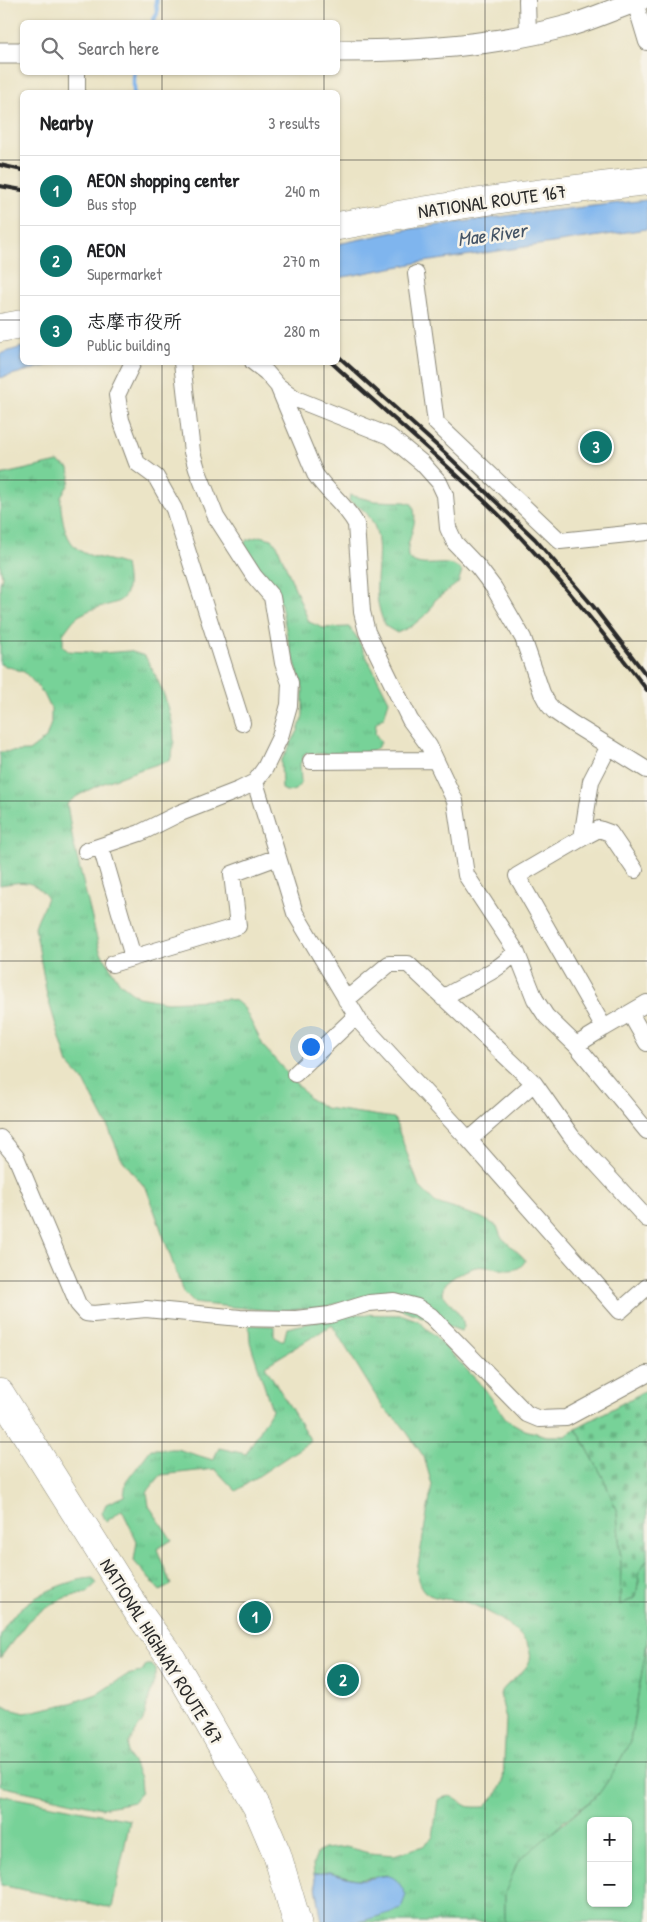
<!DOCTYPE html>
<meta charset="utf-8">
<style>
body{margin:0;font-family:"Patrick Hand","Klee One",sans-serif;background:#f2f2f2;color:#202124}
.controls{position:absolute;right:15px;bottom:15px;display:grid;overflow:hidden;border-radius:8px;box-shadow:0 1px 4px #0004}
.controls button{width:45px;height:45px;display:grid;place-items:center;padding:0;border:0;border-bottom:1px solid #e0e0e0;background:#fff;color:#202124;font:25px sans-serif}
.you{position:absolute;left:310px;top:1046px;width:18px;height:18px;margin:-12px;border:4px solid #fff;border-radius:50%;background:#1a73e8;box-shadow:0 0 0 8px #1a73e833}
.badge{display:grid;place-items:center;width:32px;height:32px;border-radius:50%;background:#0f766e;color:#fff;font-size:16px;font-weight:700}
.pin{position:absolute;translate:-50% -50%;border:2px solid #fff;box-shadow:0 1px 5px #0006}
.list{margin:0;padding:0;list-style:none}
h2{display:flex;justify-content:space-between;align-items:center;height:65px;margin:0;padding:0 20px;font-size:21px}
h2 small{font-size:16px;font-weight:400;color:#757577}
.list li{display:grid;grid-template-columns:32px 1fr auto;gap:15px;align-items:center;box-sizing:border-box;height:70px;padding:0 20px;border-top:1px solid #e0e0e0}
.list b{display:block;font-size:19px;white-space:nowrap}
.list p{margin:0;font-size:16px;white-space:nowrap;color:#757577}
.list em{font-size:16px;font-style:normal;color:#757577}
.icon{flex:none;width:28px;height:28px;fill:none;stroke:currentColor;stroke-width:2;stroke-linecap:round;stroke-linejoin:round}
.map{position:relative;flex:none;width:647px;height:1922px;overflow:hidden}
.search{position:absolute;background:#fff;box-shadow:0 1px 4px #0004;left:20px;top:20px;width:320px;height:55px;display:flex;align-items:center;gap:12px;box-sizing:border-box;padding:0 18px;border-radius:8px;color:#757577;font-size:19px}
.panel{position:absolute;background:#fff;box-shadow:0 1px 4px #0004;left:20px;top:90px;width:320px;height:275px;border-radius:8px}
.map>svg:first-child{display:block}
</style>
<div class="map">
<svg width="647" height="1922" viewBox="0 0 647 1922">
<defs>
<pattern id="grass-tufts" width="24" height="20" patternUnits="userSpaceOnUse" patternTransform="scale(1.25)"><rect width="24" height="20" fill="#77d298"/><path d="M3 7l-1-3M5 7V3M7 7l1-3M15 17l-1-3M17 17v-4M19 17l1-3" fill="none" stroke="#67b483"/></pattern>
<pattern id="cemetery-stones" width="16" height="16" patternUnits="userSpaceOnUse" patternTransform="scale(1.25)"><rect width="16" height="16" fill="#77d298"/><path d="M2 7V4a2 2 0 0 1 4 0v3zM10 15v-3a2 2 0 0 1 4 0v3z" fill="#67b483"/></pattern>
</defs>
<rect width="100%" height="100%" fill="#f7f3e8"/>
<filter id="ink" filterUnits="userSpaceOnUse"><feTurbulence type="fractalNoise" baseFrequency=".02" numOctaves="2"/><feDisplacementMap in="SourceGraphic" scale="10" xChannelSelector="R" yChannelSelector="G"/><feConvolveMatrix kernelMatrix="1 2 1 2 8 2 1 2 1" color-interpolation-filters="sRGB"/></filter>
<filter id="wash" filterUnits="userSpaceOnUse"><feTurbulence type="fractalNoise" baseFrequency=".0096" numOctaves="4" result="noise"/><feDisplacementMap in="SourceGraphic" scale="20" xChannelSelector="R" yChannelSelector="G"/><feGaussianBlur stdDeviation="1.12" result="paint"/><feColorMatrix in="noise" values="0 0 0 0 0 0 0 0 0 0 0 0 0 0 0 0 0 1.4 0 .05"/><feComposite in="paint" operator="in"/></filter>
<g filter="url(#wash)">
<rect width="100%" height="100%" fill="#ebe4c6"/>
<path fill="url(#grass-tufts)" stroke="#517e62" d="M58 462 69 468C70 475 71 481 67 487 65 491 62 493 61 497 60 506 62 516 64 525 73 561 97 554 125 565 135 613 111 598 82 614 74 617 68 628 63 634V646L68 651 103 653 129 651 145 656C160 682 183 730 170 760 143 769 85 786 67 804L73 841 100 951 120 983 138 997 167 1002 227 999 236 1001 244 1008 264 1047 310 1099 325 1108 394 1118 419 1186 436 1203 480 1217 497 1226 501 1237 523 1257 525 1261C516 1279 490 1264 476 1267 465 1270 452 1277 444 1285L442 1293 462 1318 464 1327 461 1331 365 1296 325 1307 276 1311 202 1304 194 1303 183 1292 147 1190 121 1158 108 1127 84 1081 68 1064 47 996 35 927C38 916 44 908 47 897 32 878 21 882 0 885V752L29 751 46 738 51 723V709L44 694 31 679 24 672 0 664V584L2 576 0 565V475Z
M350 495 374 501 405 502 412 504C421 523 405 539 408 557 422 573 447 555 462 571L458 583 435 600 429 612 412 626 397 633 385 626C381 616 378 606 377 596 375 569 386 538 368 515 364 509 355 505 349 501Z
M260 536 272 539 277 545 309 622 323 628 349 627 356 636 389 701 384 717 376 723 375 733 381 743 375 750 360 753 305 754 300 764 301 783 295 790 288 792 282 789 281 761 298 731 303 716V688L289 644 280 600 255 567 242 546 247 540Z
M349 1314 403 1315 417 1320 435 1336 484 1388 507 1420 525 1430 547 1436H566L576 1428 604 1479 617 1512 621 1563 620 1605 636 1597 640 1570 647 1560V1643L630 1742 612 1775 598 1795 563 1822 505 1893V1922H359L369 1918 387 1875 357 1879 329 1872 314 1874 313 1864 317 1853 324 1849 346 1847 369 1853 394 1855 423 1846 433 1837 438 1800C452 1793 452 1797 463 1804 469 1808 477 1807 484 1807L497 1794 503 1782 506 1719 500 1694C507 1681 526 1673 530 1660 536 1635 485 1608 465 1602 454 1599 434 1600 425 1592 419 1586 417 1578 417 1571L432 1485 424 1457 401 1424 384 1409 332 1325 265 1366 311 1441 236 1491 215 1469 161 1475 147 1492 149 1506 172 1540 157 1549 171 1585 160 1591 134 1561 137 1541 122 1510 106 1522 102 1513 106 1504 124 1496 126 1482 151 1449H177L213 1460 219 1448 246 1454 272 1410 250 1342 249 1325 274 1326V1336L279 1340H284L287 1328Z
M93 1578 97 1584 88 1592 64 1598 45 1608 28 1621 0 1658C0 1652 0 1645 0 1639 7 1606 63 1579 93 1578Z
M146 1665H151L156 1669V1674L143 1721 129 1742 128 1755 134 1764 140 1779 141 1791 134 1802 101 1808 0 1786V1703L10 1709 25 1713 71 1703 97 1694 127 1675 141 1672Z"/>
<path fill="url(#cemetery-stones)" stroke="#517e62" d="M647 1390V1560L640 1570 636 1597 620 1605 621 1563 617 1512 604 1479 576 1428Z"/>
<path fill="#77d298" stroke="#517e62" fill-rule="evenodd" d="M647 1643V1922H505V1893L518 1861 598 1795 612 1775 630 1742ZM591 1821H628V1903H591Z
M0 1795 130 1820 112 1908 0 1885Z"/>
<path fill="#7fb5ee" stroke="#55708c" d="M647 200V229L417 263 338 278V244L404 230 513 215Z
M22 347V362L56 363 0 378V354Z
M329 1872C337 1874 347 1878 356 1879 381 1882 390 1862 406 1895L401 1908 389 1913 359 1922H322L314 1874Z"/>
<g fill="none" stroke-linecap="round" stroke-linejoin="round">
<path stroke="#7fb5ee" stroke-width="4.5" d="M153 22 157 13 156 0
M134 72V92"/>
</g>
</g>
<g filter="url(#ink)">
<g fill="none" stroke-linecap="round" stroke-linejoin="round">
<g stroke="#8b8878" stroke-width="18">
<path id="minor" d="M527 0 528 35
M635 2 647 42
M77 92V72
M416 274 436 423 560 541 647 532
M133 362 117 395 121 420 137 463 156 477 174 509 242 723
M253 362 266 372 278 386 296 399 389 436 422 463 439 482 445 495 448 528 455 543 478 567 494 588 523 638 542 693 548 704 554 711 573 724 647 770
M278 386 315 474C327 492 346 505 356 524L362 612 367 632 410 720 429 746 455 801 466 875 516 951 535 999 546 1016 576 1045 647 1131
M311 761 434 760
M255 782 295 913 360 1022 469 1140 620 1311 647 1287
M582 838 599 829 610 833 635 870
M101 847 133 957
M86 851 140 833 180 813 239 790 255 782 265 768 280 737 289 705 290 683 283 663 272 597 254 576 216 517 197 469 192 452 182 362
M112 964 238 926 232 874 278 857
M443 998C467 982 497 974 516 951
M346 1000 389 964H408L534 1083 572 1137 647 1219
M630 1013 647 1043
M604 1028 647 1003
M576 1045 604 1028 517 876 582 838 591 781 609 746
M295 1074 356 1016
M0 1138 16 1157 78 1304 86 1313 93 1314 146 1309 240 1318 296 1319 330 1315 369 1303 394 1301 417 1307 431 1316 527 1414 539 1419 566 1418 647 1374
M469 1140 534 1083"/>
</g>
<g stroke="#8b8878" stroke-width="23">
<path id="tertiary" d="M338 51C415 51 493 46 568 26 593 19 616 8 640 0
M0 53H22"/>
</g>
<g stroke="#8b8878" stroke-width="29">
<path id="trunk" d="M338 226C440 206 543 192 647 181
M0 328 22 324
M0 1393 138 1612 172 1659 257 1807 277 1854 297 1922"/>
</g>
<use href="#minor" stroke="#fff" stroke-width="16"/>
<use href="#tertiary" stroke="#fff" stroke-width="21"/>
<use href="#trunk" stroke="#fff" stroke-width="28"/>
<path stroke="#2b2b2b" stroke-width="4" d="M0 165 22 170
M0 186 22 190
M338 356 445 453 535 539 593 606 647 676
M331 362C386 413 444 461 497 513 552 568 600 629 647 690"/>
</g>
</g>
<path fill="none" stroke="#2b2b2b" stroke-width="1" stroke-opacity="0.55" d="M162 0V22M324 0V22M485 0V1922M162 72V92M324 72V92M0 160H22M338 160H647M0 320H22M338 320H647M162 362V1922M324 362V1922M0 480H647M0 641H647M0 801H647M0 961H647M0 1121H647M0 1281H647M0 1442H647M0 1602H647M0 1762H647"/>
<g text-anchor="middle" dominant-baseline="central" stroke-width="5" stroke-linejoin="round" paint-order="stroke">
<g font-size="19" fill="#2b2b2b" stroke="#f7f3e8">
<text transform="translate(492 201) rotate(-8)">NATIONAL ROUTE 167</text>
<text transform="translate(162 1651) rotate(58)">NATIONAL HIGHWAY ROUTE 167</text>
</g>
<g font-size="20" font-style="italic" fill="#445466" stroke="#f7f3e8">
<text transform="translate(492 234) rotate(-8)">Mae River</text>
</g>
</g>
</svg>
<div class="controls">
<button>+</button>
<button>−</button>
</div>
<div class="you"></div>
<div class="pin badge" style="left:255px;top:1617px">1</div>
<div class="pin badge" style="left:343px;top:1680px">2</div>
<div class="pin badge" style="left:596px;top:447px">3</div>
<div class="search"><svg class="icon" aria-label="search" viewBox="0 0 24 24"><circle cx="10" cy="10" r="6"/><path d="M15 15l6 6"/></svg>Search here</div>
<section class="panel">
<h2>Nearby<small>3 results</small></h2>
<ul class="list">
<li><span class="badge">1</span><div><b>AEON shopping center</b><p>Bus stop</p></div><em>240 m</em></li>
<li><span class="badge">2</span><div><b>AEON</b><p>Supermarket</p></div><em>270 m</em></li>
<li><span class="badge">3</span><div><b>志摩市役所</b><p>Public building</p></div><em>280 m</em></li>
</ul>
</section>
</div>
